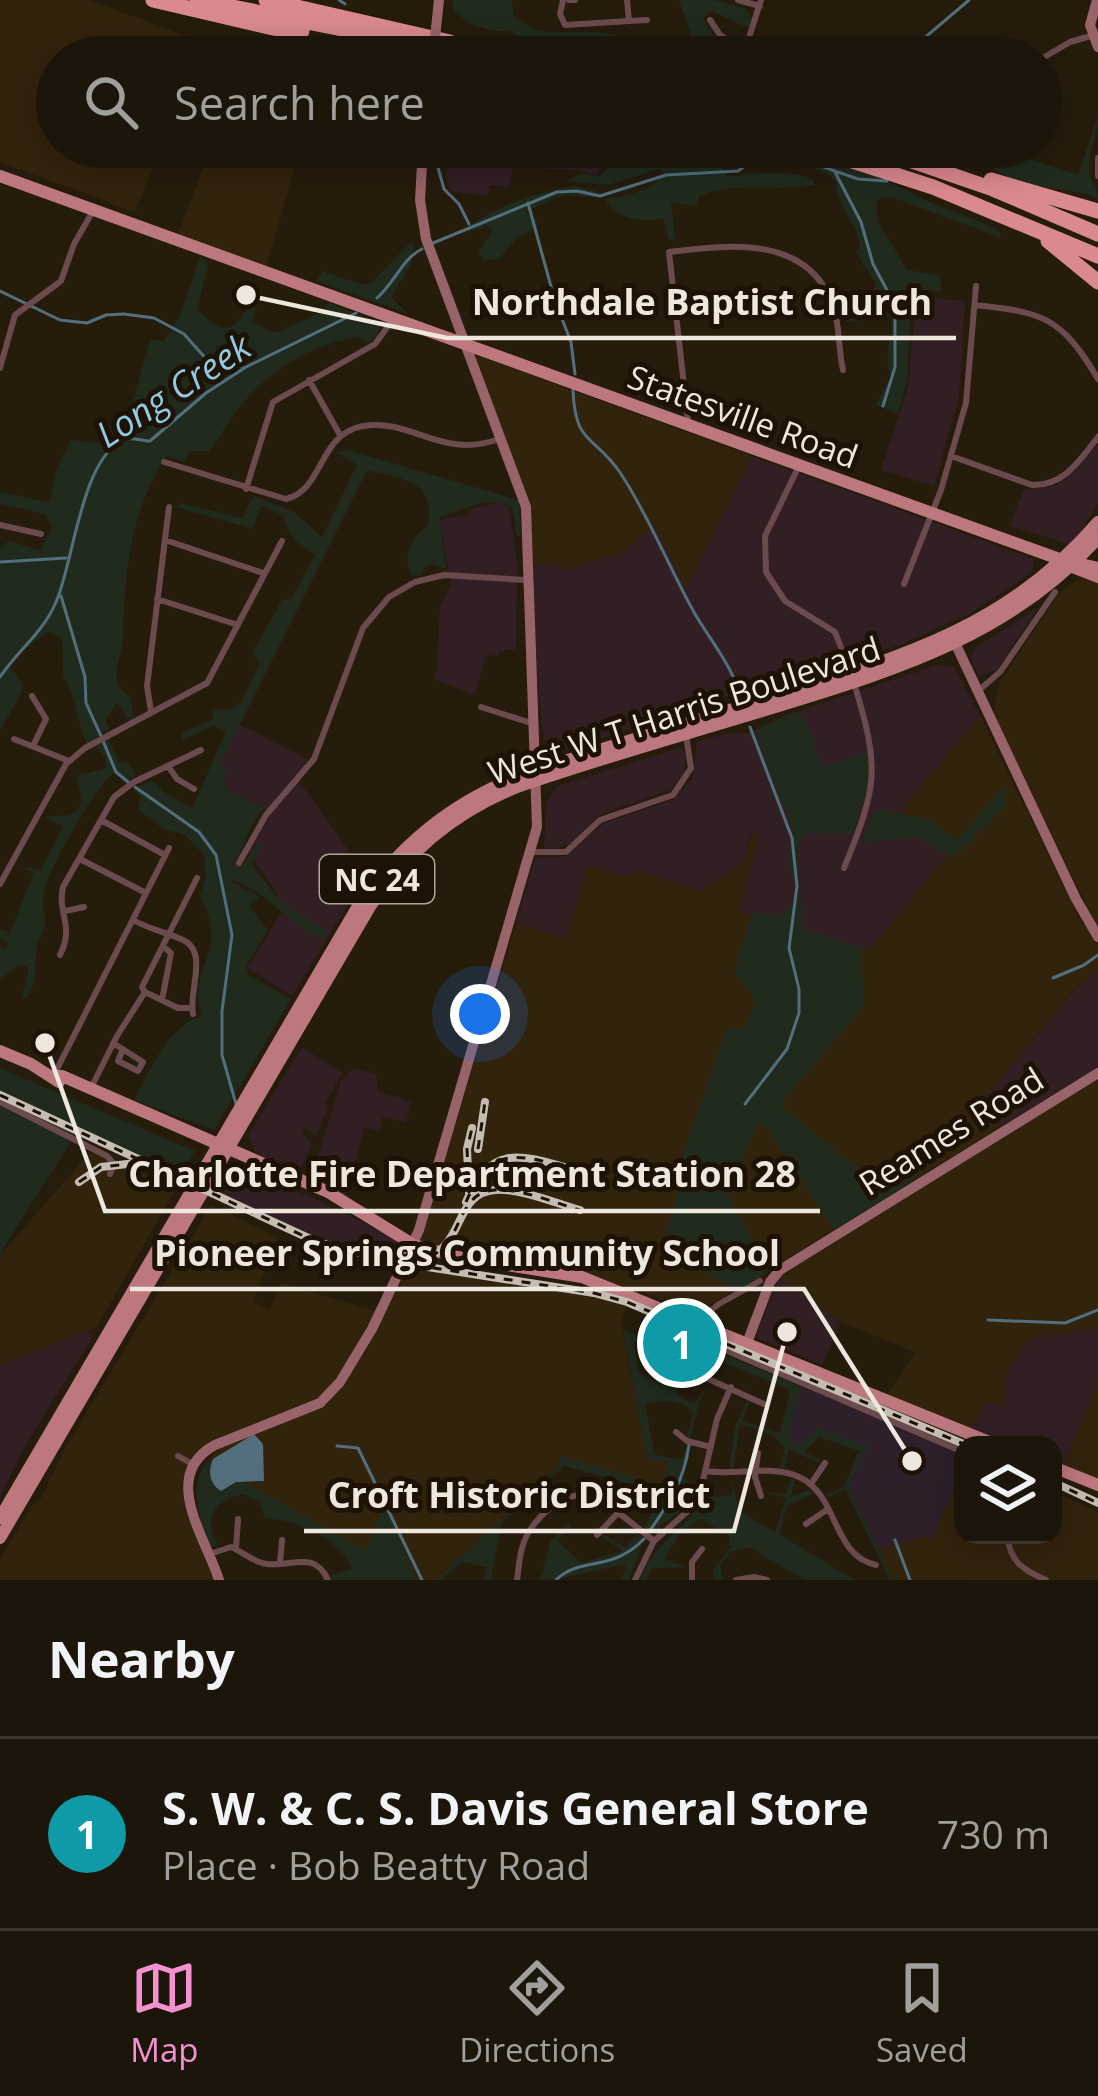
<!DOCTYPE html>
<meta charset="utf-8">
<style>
body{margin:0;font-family:"Open Sans",sans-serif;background:#292217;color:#f1f3f6}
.controls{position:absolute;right:36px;bottom:36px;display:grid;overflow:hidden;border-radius:24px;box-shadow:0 6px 30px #0003}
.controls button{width:108px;height:108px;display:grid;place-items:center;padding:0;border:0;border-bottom:3px solid #3a342a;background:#1c1509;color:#f1f3f6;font:60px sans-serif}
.you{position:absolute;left:480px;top:1014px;width:42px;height:42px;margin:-30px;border:9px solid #fff;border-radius:50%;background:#1a73e8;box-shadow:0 0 0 18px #1a73e833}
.badge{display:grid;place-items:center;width:78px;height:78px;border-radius:50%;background:#f591d1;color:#fff;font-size:39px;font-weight:700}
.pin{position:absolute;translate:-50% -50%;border:6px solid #fff;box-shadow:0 3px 12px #0006}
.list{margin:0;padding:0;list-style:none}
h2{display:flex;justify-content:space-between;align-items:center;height:156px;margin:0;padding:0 48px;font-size:51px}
h2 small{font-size:39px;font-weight:400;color:#a09f9c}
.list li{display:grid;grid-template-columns:78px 1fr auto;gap:36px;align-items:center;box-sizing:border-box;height:192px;padding:0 48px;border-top:3px solid #3a342a}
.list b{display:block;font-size:45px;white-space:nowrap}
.list p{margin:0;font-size:39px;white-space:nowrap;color:#a09f9c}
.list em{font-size:39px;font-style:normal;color:#a09f9c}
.icon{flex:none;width:66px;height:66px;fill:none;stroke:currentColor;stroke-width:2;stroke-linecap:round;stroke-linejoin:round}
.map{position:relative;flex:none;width:1098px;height:1580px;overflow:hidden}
.search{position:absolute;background:#1c1509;box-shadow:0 6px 30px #0003;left:36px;right:36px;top:36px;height:132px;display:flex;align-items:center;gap:30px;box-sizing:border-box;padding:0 42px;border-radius:66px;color:#a09f9c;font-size:45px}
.sheet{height:348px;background:#1c1509}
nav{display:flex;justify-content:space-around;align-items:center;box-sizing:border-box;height:168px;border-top:3px solid #3a342a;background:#1c1509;font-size:33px;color:#a09f9c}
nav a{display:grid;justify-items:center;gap:6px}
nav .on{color:#f591d1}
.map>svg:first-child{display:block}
</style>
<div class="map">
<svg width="1098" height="1580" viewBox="0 0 1098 1580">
<rect width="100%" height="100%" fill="#261c0c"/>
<path fill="#311f24" d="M439 147H632L624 163 606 157 597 176 576 170 519 168 512 170 509 187 490 185 488 196 450 191 446 176 449 159 438 156Z
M916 297 965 301 959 397 934 486 881 470 908 387Z
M1098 445V505L1071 545 1010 526 1023 490 1055 486Z
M752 456 1034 559 1032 572 971 613 897 646 775 685 744 690 567 750 544 740 535 659 534 566 553 562 566 570 624 552 654 523 685 587Z
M499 503 509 508 517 562 516 649 499 651 498 656 486 655 475 695 433 679 437 668 440 607 451 584 439 520 469 515V509Z
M1039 607 996 670 979 677 970 657 976 647Z
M938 665 954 667 980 715 901 810 951 852 868 951 738 911 758 838 751 834 744 861 701 891 639 872 624 877 567 938 516 923 535 858 567 856 604 823 675 799 693 777 697 742 724 734 748 733 784 716Z
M239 724 308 760 296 777 346 847 363 880 292 996 247 968 286 906 277 898 278 894 249 853 272 812 227 789 223 782 219 764Z
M679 748 685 752 686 762 684 773 671 790 600 814 569 844 556 849 544 848 546 802 558 786Z
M1098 969V1067L1003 1125 979 1105 1074 991Z
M302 1047 342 1073 325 1104 328 1108 316 1136 304 1127 302 1131 312 1144 298 1175 256 1154 249 1134Z
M355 1068 376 1074 378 1092 411 1102 406 1123 383 1117 379 1131 365 1127 345 1198 311 1179 341 1081Z
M229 1168H241L311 1197 399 1240 408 1245 404 1261 335 1246 216 1195Z
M778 1278 841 1322 822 1365 756 1337Z
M1098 1329V1383L1062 1466 1053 1463V1445H1010L970 1429 988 1400 1004 1406 1006 1373 1031 1338Z
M87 1332 93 1336 25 1446 0 1496V1364Z"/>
<path fill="#32230d" d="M0 0H89L230 52 228 57H57V147H161L135 212 0 162Z
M211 147H301L266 267 178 234Z
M478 356 752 456 686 589 654 524 624 552 566 570 553 562 534 566 529 499 474 362Z
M1081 578 1098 583V929L996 719 994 706 1001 680 1060 592Z
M980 715 1079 918 1098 944V969L1073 991 979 1105 1003 1125 697 1314 632 1288 630 1290 420 1242 516 923 566 938 587 865 623 877 639 872 701 891 744 861 752 833 759 838 738 911 868 951 950 852 901 810Z
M1098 1078V1329L1031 1338 1006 1373 1005 1407 988 1401 970 1429 887 1395 915 1352 841 1322 778 1278Z
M93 1149 176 1189 96 1328 0 1364V1255Z
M211 1205 278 1237 253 1302 270 1310 281 1283 376 1311 358 1345 336 1379 312 1403 210 1442 191 1456 183 1480 185 1509 213 1580H0V1560L31 1507 40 1500 64 1450Z
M410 1265 579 1292 627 1303 621 1322 647 1459 668 1463 663 1495 631 1489 633 1478 560 1457 558 1467 435 1580H417L385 1506 365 1551 207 1461 219 1449 326 1405 366 1351Z
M1098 1383V1480L1062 1466Z
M963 1469V1535H1053V1491L1098 1512V1580H894L879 1549 923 1536 931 1539Z"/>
<path fill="#2e1f2b" d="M800 1386 963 1453V1469L931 1540 923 1536 879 1549 849 1486 867 1446 817 1427 800 1444 795 1443 789 1434Z"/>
<path fill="#202b1d" d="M453 0H511L514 15C540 44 581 25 615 35 632 40 616 37 631 46 648 56 681 59 694 43L679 0H714L746 9 753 20 748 28 712 11 703 18 717 44 740 57H628L590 50 567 54 530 44 510 31H492L470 24 453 11Z
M1098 116C1098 134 1088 151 1089 169 1089 181 1098 184 1098 198 1065 185 1018 192 989 165L985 147H995L1078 175Z
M650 147H711L719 157 726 176C756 175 784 167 814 180V185C777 192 736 181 699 196L696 206 671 202 675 239 669 240 664 219C637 221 622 222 604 199 627 195 650 193 664 173L659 169 607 185 566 181 580 173 598 177 612 164 623 166 631 156 644 153Z
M802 157 875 175 925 200 998 229 1002 238 894 198 883 197 877 202V220L907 270 939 275 942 291 912 289 907 380 898 414 876 405 891 376C881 357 895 337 892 316L848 322 843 319 841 309 872 299 876 284 856 252 860 246C858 222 835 206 836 182 825 168 808 171 796 158Z
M576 186 598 192 595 197 563 195 524 212 536 219 538 227 517 238 499 259 484 260 478 254 493 229 486 226 467 233 465 230C492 207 540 191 576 186Z
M411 242 414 247 411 265 391 297 407 313 316 281 323 271 362 285 371 283Z
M200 257 206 260 208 266 197 309C231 347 241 320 257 290L260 293 252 322 275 333 320 313 330 303 375 322 380 326 377 337 367 343 359 337C307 344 262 375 231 418 223 429 218 441 209 451H190L184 462 167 456C129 512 125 573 123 638 122 661 105 682 130 696L133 717 129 720 117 703 106 719 109 729 87 744C77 723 76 694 63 677L62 638 48 632 7 662 23 685C20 703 6 715 0 732V547L9 541 41 551 52 526 45 514 0 504V492L49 502 58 466 71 440 105 444 118 437 123 417 129 416 150 339 163 342 179 318Z
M347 450 519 500 521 536H517L512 507C485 495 465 510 439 517L446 569 434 564 426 566 421 575 413 576C400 557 411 537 428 526 436 479 404 480 367 470L220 764 228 772 223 782 227 789 264 808 251 827 235 864 242 866 259 841 263 844 252 864 277 898 327 933 321 938C285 924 265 886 228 880L260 897 249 906 268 930 246 966 248 975 291 999 214 1130 134 1100C151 1069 166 1029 202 1015 185 968 232 950 200 897L206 876 204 855 185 835 163 829 138 809 141 797 134 790 152 780 165 793 192 808 226 732 212 726 183 740 180 733 214 719 211 709 230 710 242 700 259 664 253 651 282 600 291 599 315 554C297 543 288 538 284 516L261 505 253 529 176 507 179 503 242 518 254 496 294 512 322 537 357 465 336 452Z
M797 712 805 720 822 767 869 752 868 786 853 833H808L800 841 797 854 803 929 861 948 864 1006 780 1105 874 1182 902 1178 955 1128 958 1140 899 1190 834 1230 764 1124 758 1125 726 1191 766 1268 764 1275 736 1291 661 1247 677 1198 680 1165 725 1032 734 1028 742 1030C760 999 757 1000 734 973L752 912 781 916 790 908 796 890 789 861 793 831 756 734 759 728Z
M108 739 119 762 128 763 136 776 128 780 114 773C95 787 45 873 43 897 42 906 46 916 45 925 44 933 40 936 38 943 33 964 39 979 27 998H22L29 970 26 966 20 965 0 979V946L5 949 8 943 0 937V930L10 933 34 873 20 866 41 870 63 827 45 817C69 815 90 820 77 780L80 775 106 768V759L96 746Z
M1003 786 1006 789 1005 806 960 852 950 856 917 837 862 842 873 813 879 810 930 819 957 841Z
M0 1068 195 1151 179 1176 79 1129 4 1247 0 1260Z
M623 1330 681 1354 701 1353 704 1346 800 1386 789 1434 795 1443 801 1444 817 1427 868 1446 849 1487 894 1580H890L845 1489 827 1498 825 1495 844 1486 859 1451 819 1437 804 1452 820 1459 818 1462 789 1450 784 1468H780L785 1449 774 1436 740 1424 733 1470H729L735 1427 748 1398 751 1399 742 1421 780 1433 790 1390 713 1358 679 1359 634 1341 639 1373 660 1383 674 1384 679 1397 694 1404 709 1382 699 1402 690 1439 687 1437 693 1412C678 1398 664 1400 645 1404L655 1455 681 1460 688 1445 681 1477 698 1487 690 1505 650 1532 644 1528 653 1511 633 1499 623 1482 564 1466 501 1523 491 1580H484L487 1567 461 1562 441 1580H435L558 1467 560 1456 633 1477 632 1489 663 1494 668 1463 647 1459Z
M207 1461 365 1550 385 1504 417 1580H332L331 1575 353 1569C338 1538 297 1520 265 1518L259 1502 243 1494C213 1501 203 1518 218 1546H210C199 1520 188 1486 207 1461Z
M731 1478 739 1511 775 1532 786 1498 765 1492 786 1494 791 1478 795 1479 791 1496 811 1490 814 1493 787 1506 779 1534 855 1580H805L749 1547 730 1552 720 1566 723 1579 715 1580 713 1570 730 1547 728 1535 700 1519 680 1533 665 1559 687 1567 652 1568 647 1580H640C656 1535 696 1527 705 1491L714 1497 733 1495Z
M568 1524 571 1527 557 1540 581 1563 623 1551 602 1537 603 1534 625 1548 638 1534 644 1538 629 1580H622L626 1565C596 1568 569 1580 540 1580L551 1540Z"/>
<path fill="#536f7e" d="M254 1434 263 1444 264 1481 236 1482 221 1491C209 1484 208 1471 213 1459Z"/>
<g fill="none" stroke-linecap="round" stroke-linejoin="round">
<path stroke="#536f7e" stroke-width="3" d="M339 0 345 4
M372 55 374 57
M902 57 969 0
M433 147V149
M435 157 444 189 459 204 469 224
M812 163 858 179 887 181
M835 172 861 222 873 264 895 305V367L883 406
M528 203 555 301 571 342 575 374
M433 243 557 192 577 191 600 196 666 175 738 171 750 162 759 165 770 161H812
M0 291 60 320 87 323 106 315 124 314 154 318 184 334 208 361 244 367
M377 298C395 282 403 258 422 249
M573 390C575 447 596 435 621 474 650 518 669 568 695 614 711 641 730 663 740 694
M0 562 66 558
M61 596 85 677 86 703 101 736
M0 677C18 650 43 633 56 602 73 565 81 459 123 440 132 436 141 441 150 441L206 393 246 367 356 313
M103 741 116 772 128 782
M135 787 199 832 216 855 232 935 222 1011V1055L236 1104
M1053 978 1084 965 1098 955
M745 1104 787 1049 799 1013V989L789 948 797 886 792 838 750 727
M988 1320 1065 1323 1098 1310
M337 1446 358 1448 422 1580
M648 1533C669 1504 684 1481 689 1445
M895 1540 910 1580
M556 1580C580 1556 611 1573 644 1539"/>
<path stroke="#6c4b4e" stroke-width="6" d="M563 0 560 14 565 25 629 21
M569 0H575
M627 0 629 21 647 20
M738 0 760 6
M710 20 720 35 754 57
M745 50 761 0
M1041 59 1070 42 1094 35
M1098 158V176
M975 305C1044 312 1062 318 1098 379
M0 368 15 315 61 281 74 244 93 211
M309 380 340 435
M688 421 669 252C728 245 807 234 833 305 840 325 838 348 843 370
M951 456 1032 485C1064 486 1080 460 1098 437
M164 462 286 499C324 490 318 434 363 426 412 418 442 460 499 439
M798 468 765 536 766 572 785 601 835 632 851 673
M246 489 273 402 375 344 395 317
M0 525 41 534
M165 540 263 573
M904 584 941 490 966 403 976 286
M157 599 238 625
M978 691 1000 672 1055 592
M32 696 46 719 33 746
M481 707 531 723
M151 711 147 686 169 507
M14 739 69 761
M168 766 177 779 194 789
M101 820 165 855
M532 852H566L600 820 673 795 691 768 686 735
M80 859 146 893
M239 863 266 815 314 759 363 628 389 597 415 582 444 575 526 580
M844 868C878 785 880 769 854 683
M0 884 66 764 85 748 207 683 282 541
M65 911 84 907
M133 920C149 929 165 932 181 939 210 950 188 991 193 1014
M60 955C75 926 57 914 63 887L114 797 134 782 201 750
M145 992 178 1008H191
M162 1000 171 953 163 946
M113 1043 143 1062 138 1071 118 1061 123 1049
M55 1073 169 848
M91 1088 117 1036 145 992 142 987 197 878
M0 1102 107 1156 114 1164 110 1174
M760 1281 719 1304 691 1326 690 1335 963 1452
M661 1377 673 1381 706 1378 764 1404
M676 1432 687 1441 711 1447
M758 1453 755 1477 761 1496
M178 1456 192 1464
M706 1471C735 1476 773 1464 799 1477 839 1495 832 1556 876 1565
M811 1484 825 1463
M806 1524 828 1509
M597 1535 615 1516
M1007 1535C1010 1562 1023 1570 1046 1580
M236 1548 238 1519
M210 1554 231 1547C243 1552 255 1563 267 1564 293 1567 314 1550 328 1580
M280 1563 282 1540
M517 1580C519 1567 519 1554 524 1542 532 1519 565 1488 591 1497 608 1502 639 1529 654 1541
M635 1580 654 1541 698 1502 717 1419 731 1387
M692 1580V1562L702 1549
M736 1580 754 1577 767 1580"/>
<path stroke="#996469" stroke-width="10" d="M1097 0 1090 25 1098 47
M436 28 439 0
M956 645 1076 899 1098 937
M747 1343 770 1282 780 1270 1098 1073
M219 1580C206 1538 159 1475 215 1445L320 1403 340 1382 372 1329 419 1230 537 827 526 507 426 239 420 200 423 147"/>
<path stroke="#bc787d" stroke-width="12" d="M0 176 1062 560 1098 568
M1067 565 1098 577
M0 1051 31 1064 59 1082
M54 1076H62L328 1192 414 1245 457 1257 582 1277 997 1445
M1053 1467 1098 1485
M0 1518 358 906C399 845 452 802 520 776 606 746 695 721 782 694 905 656 1011 624 1098 522
M0 1538 371 905C409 850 458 810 520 786 607 756 697 731 785 704 902 668 1013 633 1098 538"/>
<path stroke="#db8990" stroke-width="15" d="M153 0 273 28 302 31
M197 0 483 57
M266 0 450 42
M474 47 517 57
M809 147 933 187 1098 256
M871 147 993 189 1098 234
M991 180 1098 211
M1048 241 1098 282"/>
<g stroke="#c5bdb2" stroke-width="8">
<path id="rail" d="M0 1095 317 1242 389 1261 594 1293 627 1302 966 1445
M478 1149 485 1102
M79 1182 101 1167 136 1163
M469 1193 467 1149 472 1128
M466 1202C491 1144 519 1154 571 1169
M413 1262C469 1253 450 1193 495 1190 520 1188 555 1203 580 1210
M1053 1482 1098 1503"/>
</g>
<use href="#rail" stroke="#1d1204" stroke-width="3" stroke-dasharray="9" stroke-linecap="butt"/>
<path stroke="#996469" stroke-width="10" d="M434 48 436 28"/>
</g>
<g text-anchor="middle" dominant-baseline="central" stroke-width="10" stroke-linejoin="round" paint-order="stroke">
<rect fill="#1d1204" stroke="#afa79c" stroke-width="3" x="320" y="855" width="114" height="48" rx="9"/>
<g font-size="30" font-weight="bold" fill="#eee7dd">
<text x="377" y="879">NC 24</text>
</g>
<g font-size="33" fill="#eee7dd" stroke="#1d1204">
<text transform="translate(743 416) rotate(20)">Statesville Road</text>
<text transform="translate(684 710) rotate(-18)">West W T Harris Boulevard</text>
<text transform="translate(951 1131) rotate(-32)">Reames Road</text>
</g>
<g font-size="36" font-style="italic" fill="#90c8e5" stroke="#1d1204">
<text transform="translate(173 390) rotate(-33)">Long Creek</text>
</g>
</g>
<path fill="none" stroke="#eee7dd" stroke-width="4.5" d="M246 295L447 338H956M45 1043L105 1211H820M912 1461L804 1289H130M787 1332L734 1531H304"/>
<g fill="#eee7dd" stroke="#1d1204" stroke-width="4.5">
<circle cx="246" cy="295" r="12"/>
<circle cx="45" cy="1043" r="12"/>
<circle cx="912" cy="1461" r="12"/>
<circle cx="787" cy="1332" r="12"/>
</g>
<g font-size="36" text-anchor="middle" font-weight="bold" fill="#eee7dd" stroke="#1d1204" stroke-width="10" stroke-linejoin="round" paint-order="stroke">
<text x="702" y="315">Northdale Baptist Church</text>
<text x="462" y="1187">Charlotte Fire Department Station 28</text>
<text x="467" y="1266">Pioneer Springs Community School</text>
<text x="519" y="1508">Croft Historic District</text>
</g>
</svg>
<div class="controls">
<button><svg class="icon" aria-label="layers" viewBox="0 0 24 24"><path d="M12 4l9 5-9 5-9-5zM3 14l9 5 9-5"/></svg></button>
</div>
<div class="you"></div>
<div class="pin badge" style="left:682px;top:1343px;background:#0f9aa8">1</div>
<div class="search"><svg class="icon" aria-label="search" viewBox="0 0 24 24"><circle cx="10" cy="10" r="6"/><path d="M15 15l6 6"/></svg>Search here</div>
</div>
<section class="sheet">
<h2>Nearby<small></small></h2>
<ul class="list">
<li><span class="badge" style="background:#0f9aa8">1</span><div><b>S. W. &amp; C. S. Davis General Store</b><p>Place · Bob Beatty Road</p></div><em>730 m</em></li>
</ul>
</section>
<nav>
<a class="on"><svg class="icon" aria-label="map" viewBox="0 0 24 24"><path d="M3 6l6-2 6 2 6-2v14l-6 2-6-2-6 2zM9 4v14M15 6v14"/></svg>Map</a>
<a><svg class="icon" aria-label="directions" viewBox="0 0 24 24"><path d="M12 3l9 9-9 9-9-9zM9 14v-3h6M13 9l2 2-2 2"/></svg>Directions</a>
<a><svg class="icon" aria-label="saved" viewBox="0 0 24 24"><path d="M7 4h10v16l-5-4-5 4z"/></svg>Saved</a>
</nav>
